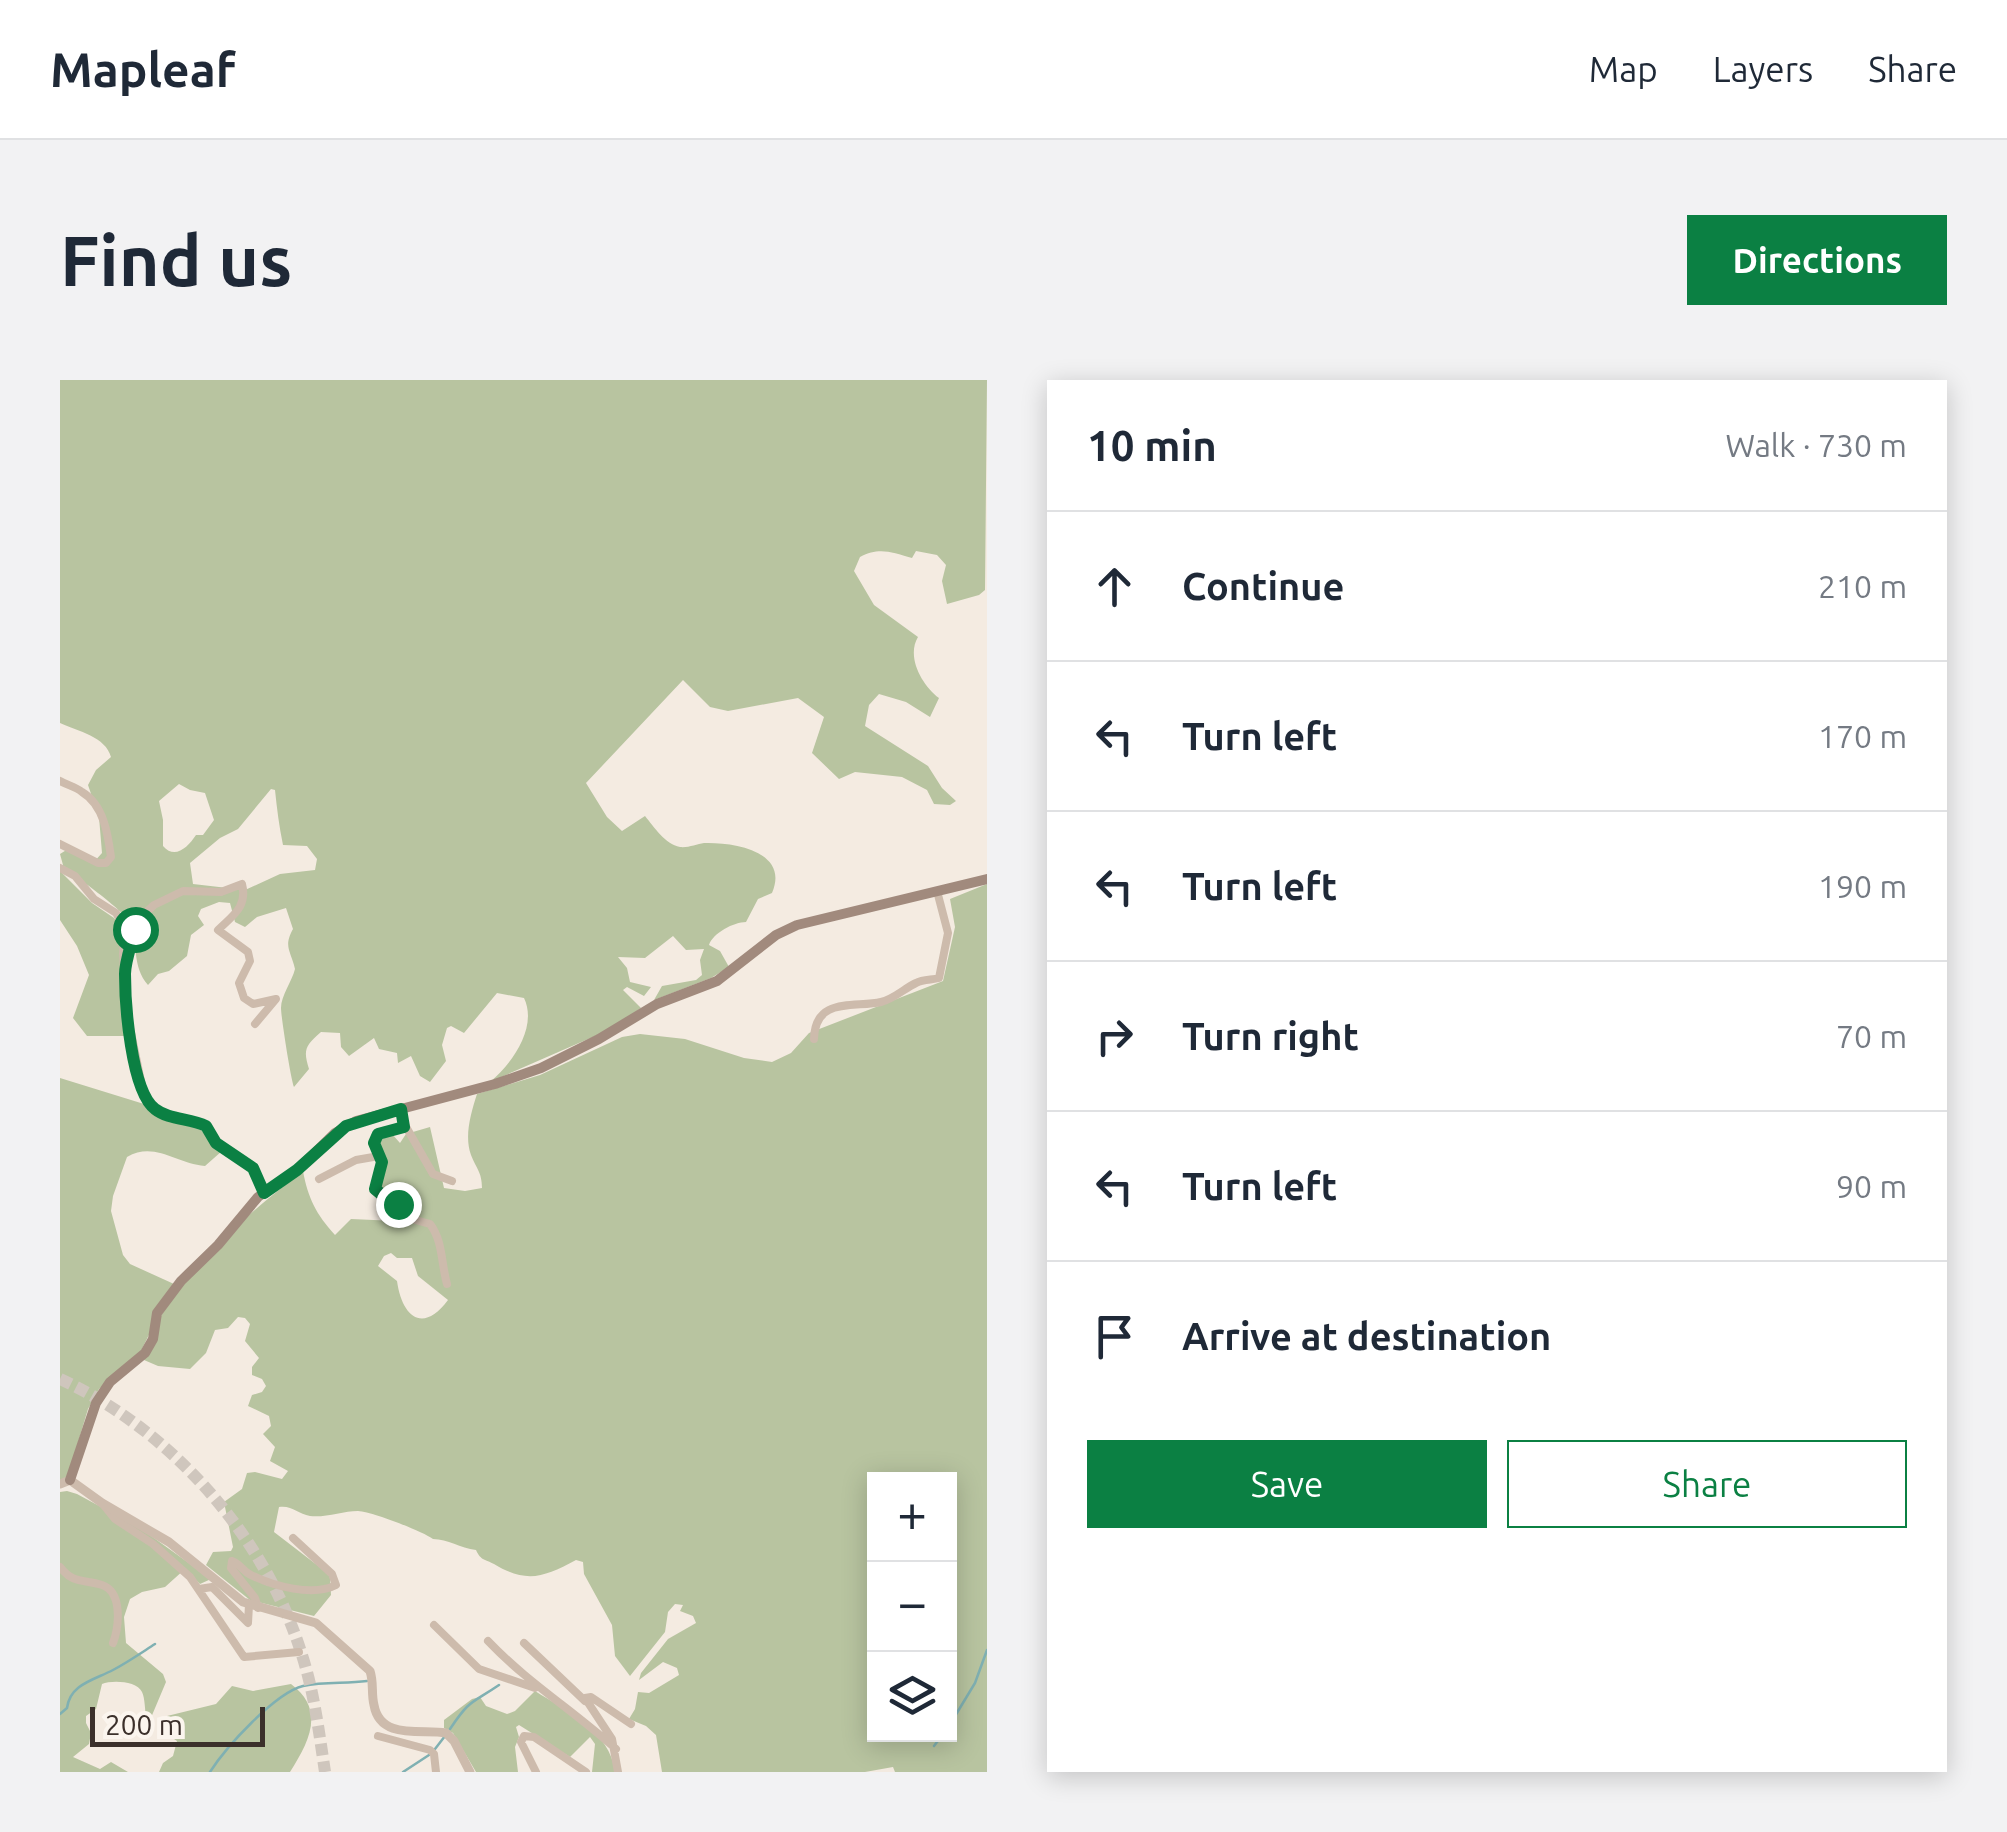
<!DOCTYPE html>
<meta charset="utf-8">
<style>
body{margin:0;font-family:Ubuntu,sans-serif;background:#f2f2f3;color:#1f2937}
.controls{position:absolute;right:30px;bottom:30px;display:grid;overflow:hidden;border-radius:0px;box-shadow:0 5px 25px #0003}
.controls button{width:90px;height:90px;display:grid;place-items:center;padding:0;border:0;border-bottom:2px solid #e0e1e3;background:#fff;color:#1f2937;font:50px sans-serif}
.scale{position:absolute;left:30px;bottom:25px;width:175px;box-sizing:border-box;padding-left:10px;border:5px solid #3b302b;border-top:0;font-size:28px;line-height:35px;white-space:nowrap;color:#3b302b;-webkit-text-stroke:8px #fbf5ee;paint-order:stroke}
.stop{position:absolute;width:30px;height:30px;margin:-22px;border:8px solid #0b8043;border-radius:50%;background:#fff}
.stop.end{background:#0b8043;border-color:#fff;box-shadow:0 2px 10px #0008}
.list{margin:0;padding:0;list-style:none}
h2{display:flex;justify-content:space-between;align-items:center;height:130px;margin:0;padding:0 40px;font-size:42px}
h2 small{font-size:32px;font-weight:400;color:#747a83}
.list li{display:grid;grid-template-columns:65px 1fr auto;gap:30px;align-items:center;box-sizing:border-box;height:150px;padding:0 40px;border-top:2px solid #e0e1e3}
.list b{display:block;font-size:38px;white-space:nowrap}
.list em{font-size:32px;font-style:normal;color:#747a83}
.actions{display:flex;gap:20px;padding:30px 40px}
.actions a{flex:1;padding:22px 0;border:2px solid #0b8043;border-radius:0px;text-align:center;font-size:35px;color:#0b8043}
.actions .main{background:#0b8043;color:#fff}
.icon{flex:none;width:55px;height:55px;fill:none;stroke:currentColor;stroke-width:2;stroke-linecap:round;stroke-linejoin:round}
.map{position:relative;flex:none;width:927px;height:1392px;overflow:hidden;border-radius:0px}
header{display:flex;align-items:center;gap:60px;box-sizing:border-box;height:140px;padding:0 50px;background:#fff;border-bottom:2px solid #e0e1e3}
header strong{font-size:48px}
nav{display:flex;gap:55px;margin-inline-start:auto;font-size:35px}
.intro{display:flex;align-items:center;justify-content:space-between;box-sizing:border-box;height:240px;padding:0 60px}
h1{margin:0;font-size:70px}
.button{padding:25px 45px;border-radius:0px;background:#0b8043;color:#fff;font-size:35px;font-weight:700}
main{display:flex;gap:60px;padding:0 60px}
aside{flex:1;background:#fff;border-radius:0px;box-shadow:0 5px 25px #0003}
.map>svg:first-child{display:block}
</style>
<header>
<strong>Mapleaf</strong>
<nav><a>Map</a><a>Layers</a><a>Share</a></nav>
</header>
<div class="intro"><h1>Find us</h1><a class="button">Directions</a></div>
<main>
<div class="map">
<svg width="927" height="1392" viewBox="0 0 927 1392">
<rect width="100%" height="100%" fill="#f4ebe1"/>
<path fill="#b8c4a0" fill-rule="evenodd" d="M0 0H927L925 210 919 215 887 224 882 201 886 185 877 175 856 171 852 178C831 172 819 167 800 177L794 191 814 225 858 257C846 277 862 305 879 318L870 337 846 322 819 314 809 325 805 346 868 386 882 408 896 421 890 425 874 424 867 410 842 397 795 392 779 399 752 373 764 337 738 318 668 331 650 327 623 300 526 403 547 437 562 451 585 436C594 447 605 464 620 467 628 468 637 464 644 463 673 462 730 471 712 513L698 519 686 542C674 542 653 553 649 565L660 571 669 587 651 598 594 620 602 606 636 600 642 595 640 580 644 569 626 570 613 556 585 578 558 577 567 588 570 602 591 607 584 616 567 607 563 610 581 628 551 649 430 702C452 684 478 647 464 618L437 613 404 653 391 646 387 648 382 665 386 681 370 702 360 696 351 676 338 683 337 673 319 669 314 658 289 676 281 667 280 653 261 652C245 666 243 670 249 689L234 707C231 700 221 637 221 628 221 616 232 601 235 589 231 571 223 567 233 549L226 528 197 537 185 547 175 542 170 523 159 522 141 529 138 536 144 545 131 555 127 576 109 591 98 594 88 605C72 587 78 563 70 543 65 531 13 494 0 485H3L0 474 8 469 33 483 42 473 39 437 28 405 36 390 51 377C46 357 18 351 0 343ZM119 404 130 410 145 413 154 440 143 455H136C128 467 115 480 103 466V440L99 421ZM211 409 215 410C217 429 219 446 223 465L247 466 257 479 255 490 220 494 185 510 133 504 130 483 160 458 178 449Z
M0 491 32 523 54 538 62 549 61 614 66 656H27L13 638 29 595 17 566 0 540Z
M927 504V1392H835L833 1387 805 1392H602L596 1355 586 1346 569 1339 575 1329 578 1312 589 1313 619 1295 617 1288 603 1282 579 1300 581 1293 608 1259 636 1243 633 1236 620 1231 623 1225 615 1224 608 1232 605 1252 570 1296 555 1276 552 1245 524 1194 523 1182 516 1180C484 1197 467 1204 434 1184 425 1179 421 1181 416 1170 400 1168 388 1159 373 1159 362 1151 313 1132 298 1131 283 1131 265 1138 250 1136 238 1134 232 1125 219 1127L214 1152 270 1195 271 1215 254 1236 190 1220 146 1185 153 1172 171 1171 173 1167 164 1122 182 1109 187 1093 195 1092 222 1099 228 1091 210 1081 215 1067 203 1054 211 1046 209 1036 188 1026 192 1015 202 1012 206 1006 202 999 192 995V987L199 978 185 961 190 944 185 938 178 937 168 948 155 950 146 973 130 989 98 986 84 980C90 965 94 949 101 936 125 886 200 824 243 791 248 818 256 834 275 855L291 839 336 841 352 834 343 822 319 809 326 785 318 761 332 754 340 763 346 754 370 747 384 808 405 811 422 808C422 792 416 788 411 775 404 756 411 733 417 714L480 695 562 657 580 654 625 659 684 678 712 682 731 673 749 653 883 601 895 547 890 519ZM331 873 337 878H352L358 896 388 920C363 954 342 937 337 901L318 886 324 876ZM814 1100H889V1354H814Z
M0 698 84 724 108 741 139 748 162 771 145 786C116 784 95 761 67 777L53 816 51 831 63 875 70 884 114 904 79 975 39 1009 28 1029 7 1099 0 1100Z
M7 1111 17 1114 80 1148 151 1199 140 1204 125 1189 105 1207 82 1212 70 1219 64 1237 66 1263 103 1294 106 1302 90 1340 86 1338C85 1331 85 1318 82 1312 77 1301 52 1300 42 1304L36 1329 26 1336V1343L31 1353 29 1364 13 1377 40 1389 51 1382 68 1392H0V1112Z
M231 1304C266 1330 249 1362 230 1392H99L103 1383 113 1376 117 1361 101 1350 107 1336 156 1324 172 1306 193 1311Z
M475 1311C508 1332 550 1351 555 1392H532L535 1364 530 1357 510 1377 459 1345 456 1347 459 1357 455 1367 458 1392H416L393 1353 384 1348V1340L412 1319 420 1317 426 1326 447 1334 455 1331Z"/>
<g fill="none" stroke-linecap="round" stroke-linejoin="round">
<path stroke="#7fb0b2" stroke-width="2.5" d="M0 1334 7 1328C10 1304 34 1300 53 1290 68 1282 81 1273 95 1264
M889 1346 915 1303 927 1270
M390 1349C410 1319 411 1324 439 1305
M874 1366 883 1354
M375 1369 385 1356
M150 1392C166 1367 215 1313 243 1306 265 1301 285 1304 307 1301
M343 1392 369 1375"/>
<path stroke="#cfc6bd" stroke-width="12" stroke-dasharray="12 6" stroke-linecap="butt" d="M0 999C111 1050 204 1155 241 1272 254 1311 259 1352 265 1392"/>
<path stroke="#cdbbac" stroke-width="8" d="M0 401C7 405 16 407 22 412 44 425 48 455 51 477L46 483H38L0 464
M0 488 15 496 34 519 56 533 65 548 63 574 68 638 84 716 97 731 149 748 156 763 193 788 204 813
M65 590 75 549 81 537 94 525 123 511 161 512 182 504C188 527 172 536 158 550L188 572 190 581 179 603 184 618 193 624 216 619 195 644
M754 659C755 616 795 628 821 622 834 619 845 608 856 603 863 599 872 600 879 598L888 553 877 511
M341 729 344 747 323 752 314 760 322 782 315 809 332 823 339 824 352 839 370 844C383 861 381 883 387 904
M345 745 373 794 392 801
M259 799 296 780 319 776
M42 1123 55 1139 93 1164 130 1197 184 1277 239 1272
M0 1187C14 1205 24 1199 42 1205 63 1212 59 1247 53 1263
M139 1209 152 1207 188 1243 189 1225
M198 1228 195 1218 171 1188 172 1181C181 1184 182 1191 191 1195 213 1206 253 1217 276 1205L272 1194 233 1158
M374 1245 419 1289 475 1308
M428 1261C467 1302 514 1331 556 1369
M464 1263 525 1321
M318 1356 370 1370 374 1374 376 1392
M476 1392 461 1362 464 1356 474 1357 526 1392
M558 1392 552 1359 525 1318 531 1317 571 1344"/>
<path stroke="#cdbbac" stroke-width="9" d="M0 1104 10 1100 42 1123 109 1162 183 1222 256 1243 310 1291C314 1303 311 1313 314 1325 320 1360 361 1349 386 1353L394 1361 410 1392"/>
<path stroke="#a18a7d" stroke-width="10" d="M10 1100 36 1023 50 1002 85 973 93 959 97 933 121 901 158 865 198 817 237 790 275 753 296 741 435 704 481 688 539 659 597 624 657 601 716 555 737 545 927 499"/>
</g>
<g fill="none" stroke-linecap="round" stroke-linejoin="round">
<path stroke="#0b8043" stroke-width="12" d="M75 549C72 563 65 581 65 594 65 623 71 711 95 729 109 740 130 738 146 746L156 763 193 788 204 813 237 790 286 746 341 729 344 747 318 754 314 763 322 782 315 809 332 823 338 824"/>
</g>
</svg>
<div class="controls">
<button>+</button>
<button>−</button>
<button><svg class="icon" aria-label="layers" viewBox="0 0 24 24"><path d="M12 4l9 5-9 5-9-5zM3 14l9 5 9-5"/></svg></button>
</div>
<div class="scale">200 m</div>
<div class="stop" style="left:75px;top:549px"></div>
<div class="stop end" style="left:338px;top:824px"></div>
</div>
<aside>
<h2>10 min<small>Walk · 730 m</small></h2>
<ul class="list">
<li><svg class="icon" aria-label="ahead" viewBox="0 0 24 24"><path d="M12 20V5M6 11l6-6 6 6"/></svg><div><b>Continue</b></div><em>210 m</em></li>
<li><svg class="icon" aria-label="left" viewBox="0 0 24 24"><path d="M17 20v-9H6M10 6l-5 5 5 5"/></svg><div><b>Turn left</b></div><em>170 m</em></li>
<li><svg class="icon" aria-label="left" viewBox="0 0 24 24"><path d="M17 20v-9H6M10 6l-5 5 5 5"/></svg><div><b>Turn left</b></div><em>190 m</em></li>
<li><svg class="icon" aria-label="right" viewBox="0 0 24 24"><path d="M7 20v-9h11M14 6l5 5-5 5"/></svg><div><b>Turn right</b></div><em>70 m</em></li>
<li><svg class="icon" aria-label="left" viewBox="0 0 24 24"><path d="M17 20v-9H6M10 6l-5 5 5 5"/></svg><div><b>Turn left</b></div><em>90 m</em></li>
<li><svg class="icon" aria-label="arrive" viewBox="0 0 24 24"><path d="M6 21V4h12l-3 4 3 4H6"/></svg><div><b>Arrive at destination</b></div></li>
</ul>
<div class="actions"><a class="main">Save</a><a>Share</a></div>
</aside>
</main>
